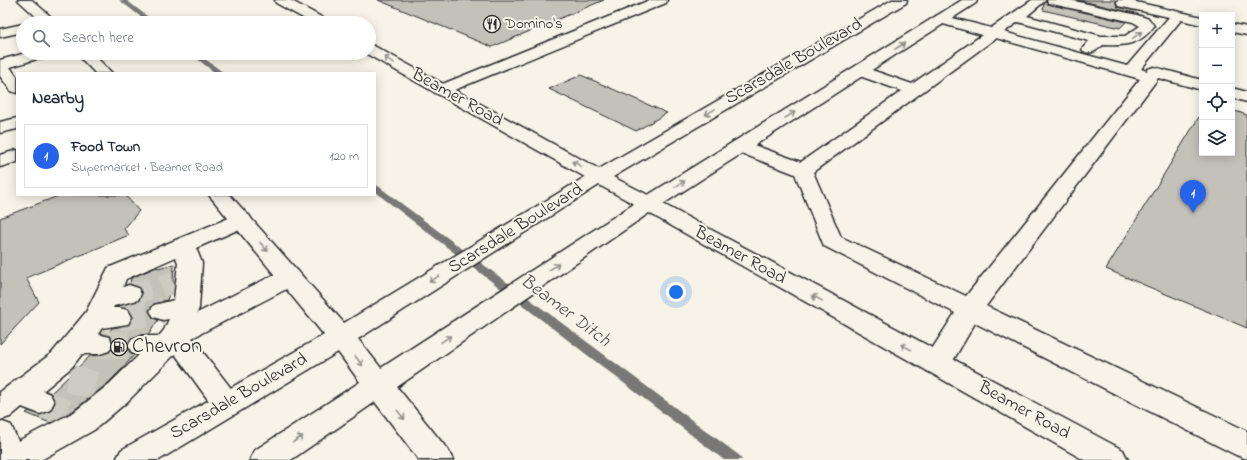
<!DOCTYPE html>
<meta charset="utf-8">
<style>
body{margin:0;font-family:"Indie Flower",sans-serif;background:#f2f2f3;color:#1f2937}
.controls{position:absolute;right:12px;top:12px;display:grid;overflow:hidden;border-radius:0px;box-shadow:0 2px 10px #0003}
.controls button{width:36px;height:36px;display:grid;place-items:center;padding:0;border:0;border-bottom:1px solid #e0e1e3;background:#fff;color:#1f2937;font:20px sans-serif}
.you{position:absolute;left:676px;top:292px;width:14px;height:14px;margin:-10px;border:3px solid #fff;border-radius:50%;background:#1a73e8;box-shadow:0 0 0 6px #1a73e833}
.badge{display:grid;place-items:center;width:26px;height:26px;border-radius:50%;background:#2563eb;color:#fff;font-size:13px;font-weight:700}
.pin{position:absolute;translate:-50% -33px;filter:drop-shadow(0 1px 2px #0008)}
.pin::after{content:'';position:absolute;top:21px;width:14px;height:12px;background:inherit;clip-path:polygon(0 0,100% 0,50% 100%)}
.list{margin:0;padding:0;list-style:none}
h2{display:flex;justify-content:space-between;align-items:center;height:52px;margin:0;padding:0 16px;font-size:17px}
h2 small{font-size:13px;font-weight:400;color:#747a83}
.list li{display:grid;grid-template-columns:26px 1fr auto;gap:12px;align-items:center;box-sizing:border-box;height:64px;margin:0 8px 8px;padding:0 8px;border:1px solid #e0e1e3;border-radius:0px}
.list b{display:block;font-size:15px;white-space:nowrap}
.list p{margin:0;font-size:13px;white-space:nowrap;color:#747a83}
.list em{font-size:13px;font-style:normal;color:#747a83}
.icon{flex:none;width:22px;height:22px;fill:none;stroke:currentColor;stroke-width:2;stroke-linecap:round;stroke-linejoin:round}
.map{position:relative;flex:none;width:1247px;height:460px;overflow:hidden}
.search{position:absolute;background:#fff;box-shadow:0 2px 10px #0003;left:16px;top:16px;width:360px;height:44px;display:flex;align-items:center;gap:10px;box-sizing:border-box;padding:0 14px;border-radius:22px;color:#747a83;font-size:15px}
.panel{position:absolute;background:#fff;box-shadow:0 2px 10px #0003;left:16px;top:72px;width:360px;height:124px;border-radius:0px}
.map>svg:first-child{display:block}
</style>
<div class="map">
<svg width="1247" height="460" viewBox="0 0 1247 460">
<rect width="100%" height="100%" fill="#f7f3e8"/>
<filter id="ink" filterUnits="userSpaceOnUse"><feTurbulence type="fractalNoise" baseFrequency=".025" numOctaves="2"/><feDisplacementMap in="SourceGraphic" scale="8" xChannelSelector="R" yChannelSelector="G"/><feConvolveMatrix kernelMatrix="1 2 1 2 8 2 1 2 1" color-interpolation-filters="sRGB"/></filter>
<g filter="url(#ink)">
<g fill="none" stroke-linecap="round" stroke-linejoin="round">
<path fill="#7a7874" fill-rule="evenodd" d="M119 0H126L156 23H149Z
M190 53H197L224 73H215Z
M375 185 378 186 740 456 742 460H724L375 192Z"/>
</g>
<path fill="#c4c1b9" stroke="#2b2b2b" d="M378 0H604L492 47Z
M1077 0H1116V3L1118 7 1136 11 1134 13Z
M1046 2 1048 4 1126 22 1120 28 1043 10 1044 4Z
M581 75 667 113 636 131 549 89Z
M1232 110 1247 115V328L1106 269 1202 112V153H1232Z
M61 195H125L139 211 124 229 129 235 26 278 39 302 0 344V218Z
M174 264 173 283 167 300 154 304 149 310 153 318 158 320 149 334 141 335 131 338 127 347 131 354 134 355 122 369 107 384 73 411 50 423 26 413 29 411 41 415 51 411 55 403 51 393 90 356 100 355 110 352 114 343 110 336 107 335 112 328 129 325 133 316 129 309 123 307 124 305 138 301 142 295 139 287 130 284 131 278 157 267 158 268Z"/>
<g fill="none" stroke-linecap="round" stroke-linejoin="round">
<path stroke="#cecbc2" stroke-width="22" stroke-dasharray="22 11" stroke-linecap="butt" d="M129 294 173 283"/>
<path stroke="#cecbc2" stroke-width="28" stroke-dasharray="28 14" stroke-linecap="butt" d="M119 317 163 311
M100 344 141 346
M68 378 103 388
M40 402 72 416"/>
<g stroke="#2b2b2b" stroke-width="3">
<path id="minor" d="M650 0H667L666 3 447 93 441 95 435 93 433 90 435 87Z
M1032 0H1046L1027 16 1101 36H1125L1140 26 1133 22 1048 3 1047 0H1070L1137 15 1149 19 1154 26C1141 45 1124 46 1103 45 1097 50 1093 54 1084 52L1082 49 1089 41 1018 22 1004 32 1127 66 1169 17 1118 6 1117 3 1118 0H1127L1202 17V25L1181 20 1141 69 1147 71 1148 69 1154 67 1202 80V90L1158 78 1156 81 986 306 1247 431V459L1236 455 975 323 947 371 937 374 927 371 923 363 955 313 824 246 795 174 733 150 731 146 733 142 740 140 801 162 902 91 854 74 852 71 854 68 860 66 866 68 912 84 982 35 936 22 934 19 936 16 941 15 991 28ZM996 38 1140 79 966 296 841 237 813 172Z
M23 24V32L0 37V29Z
M1232 24 1247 27V35L1232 32Z
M26 53H49L47 56 10 67 17 77V93L11 91 0 76V60Z
M1232 88 1247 92V102L1232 98Z
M17 118V129L0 133V122Z
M17 150V162L0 167V155Z
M241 213 249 215 252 220 249 225 196 248 202 263 199 308 197 313 282 271 290 269 298 271 302 277 298 283 192 338 237 396 241 404 237 412 227 416 217 412 175 354 128 401 94 430 41 460H0V421L11 425 18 441 74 412 108 385 139 355 132 353 128 346 132 339 141 336H159L164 330 169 319 163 320 154 317 150 311 154 305 174 300 178 263 176 257 126 279 123 287 129 285 138 288 141 294 138 300 114 306 113 308H119L128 310 132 317 128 324 102 328 98 334 109 337 113 344 109 351 100 354H82L72 367 43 391 50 394 54 402 50 410 40 414 22 407 10 417 0 420V392L52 353 86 312 108 268Z"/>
</g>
<g stroke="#2b2b2b" stroke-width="3">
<path id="major" d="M18 0H32L58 23H43Z
M275 0H290L327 20 329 23H312L276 3Z
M892 0H907L906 3 613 177 648 195 962 0H977L976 3 663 204 1123 450 1128 460H1084L649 213 397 387 448 450 453 460H419L375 402 291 460H250L255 450 360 382 338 352 159 460H116L121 450 324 335 209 195H230L344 323 585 177 365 53H369V45L374 46 599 169ZM599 185 634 204 381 368 358 339Z
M76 53H92L112 73H95Z"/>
</g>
<use href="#minor" fill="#f7f3e8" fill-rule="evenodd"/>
<use href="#major" fill="#f7f3e8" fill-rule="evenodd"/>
</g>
<defs><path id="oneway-shaft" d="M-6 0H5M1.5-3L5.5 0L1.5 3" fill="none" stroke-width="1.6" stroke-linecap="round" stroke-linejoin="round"/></defs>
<g stroke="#918f8a">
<use href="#oneway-shaft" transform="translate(1137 35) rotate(-36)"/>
<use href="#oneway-shaft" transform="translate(900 46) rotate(-33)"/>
<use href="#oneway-shaft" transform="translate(389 60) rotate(-151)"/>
<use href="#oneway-shaft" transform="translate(710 112) rotate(149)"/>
<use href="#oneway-shaft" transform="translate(790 115) rotate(-32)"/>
<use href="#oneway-shaft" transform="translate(577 164) rotate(-152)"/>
<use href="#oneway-shaft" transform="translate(680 184) rotate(-32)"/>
<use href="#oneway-shaft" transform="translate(264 247) rotate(49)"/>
<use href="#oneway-shaft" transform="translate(554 267) rotate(-34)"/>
<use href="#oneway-shaft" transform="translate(434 279) rotate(148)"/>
<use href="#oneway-shaft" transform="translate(817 298) rotate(-151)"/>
<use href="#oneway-shaft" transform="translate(446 339) rotate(-34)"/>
<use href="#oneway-shaft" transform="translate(906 347) rotate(-152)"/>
<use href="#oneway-shaft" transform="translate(359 361) rotate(53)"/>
<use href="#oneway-shaft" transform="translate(401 415) rotate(51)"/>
<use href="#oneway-shaft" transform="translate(298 439) rotate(-33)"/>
</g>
</g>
<defs>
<g id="restaurant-ring" transform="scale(0.9)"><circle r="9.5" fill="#f7f3e8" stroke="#2b2b2b" stroke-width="1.5"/><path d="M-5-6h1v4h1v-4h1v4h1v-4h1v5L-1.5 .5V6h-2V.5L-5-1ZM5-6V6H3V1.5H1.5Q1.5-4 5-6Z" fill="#2b2b2b"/></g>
<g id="fuel-ring" transform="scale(0.9)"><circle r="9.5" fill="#f7f3e8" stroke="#2b2b2b" stroke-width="1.5"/><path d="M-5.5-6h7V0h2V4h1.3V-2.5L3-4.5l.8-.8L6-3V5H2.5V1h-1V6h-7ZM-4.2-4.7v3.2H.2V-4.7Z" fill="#2b2b2b"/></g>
</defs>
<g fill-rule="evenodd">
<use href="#restaurant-ring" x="492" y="24"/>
<use href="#fuel-ring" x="119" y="347"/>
</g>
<g text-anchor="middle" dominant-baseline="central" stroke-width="4" stroke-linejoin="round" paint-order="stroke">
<g font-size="15" fill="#2b2b2b" stroke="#f7f3e8" text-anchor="start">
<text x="505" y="24">Domino's</text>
</g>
<g font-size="18" fill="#2b2b2b" stroke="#f7f3e8">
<text transform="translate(794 62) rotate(-30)">Scarsdale Boulevard</text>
<text transform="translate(457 98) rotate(29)">Beamer Road</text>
<text transform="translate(516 229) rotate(-32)">Scarsdale Boulevard</text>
<text transform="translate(740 256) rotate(29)">Beamer Road</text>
<text transform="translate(239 397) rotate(-30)">Scarsdale Boulevard</text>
<text transform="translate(1024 411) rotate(29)">Beamer Road</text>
</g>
<g font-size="19" font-style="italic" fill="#53524f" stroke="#f7f3e8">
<text transform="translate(565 311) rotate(37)">Beamer Ditch</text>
</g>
<g font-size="22" fill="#2b2b2b" stroke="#f7f3e8" text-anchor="start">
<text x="132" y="347">Chevron</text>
</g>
</g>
</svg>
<div class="controls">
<button>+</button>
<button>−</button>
<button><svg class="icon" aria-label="locate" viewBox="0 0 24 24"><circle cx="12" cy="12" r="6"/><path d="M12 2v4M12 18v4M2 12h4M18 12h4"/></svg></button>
<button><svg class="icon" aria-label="layers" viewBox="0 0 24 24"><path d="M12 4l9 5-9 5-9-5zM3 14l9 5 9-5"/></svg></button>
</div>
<div class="you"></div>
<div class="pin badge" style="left:1193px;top:213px">1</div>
<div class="search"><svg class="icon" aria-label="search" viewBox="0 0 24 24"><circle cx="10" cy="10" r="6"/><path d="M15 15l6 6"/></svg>Search here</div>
<section class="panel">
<h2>Nearby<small></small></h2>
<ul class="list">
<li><span class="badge">1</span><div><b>Food Town</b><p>Supermarket · Beamer Road</p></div><em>120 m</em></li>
</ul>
</section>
</div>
